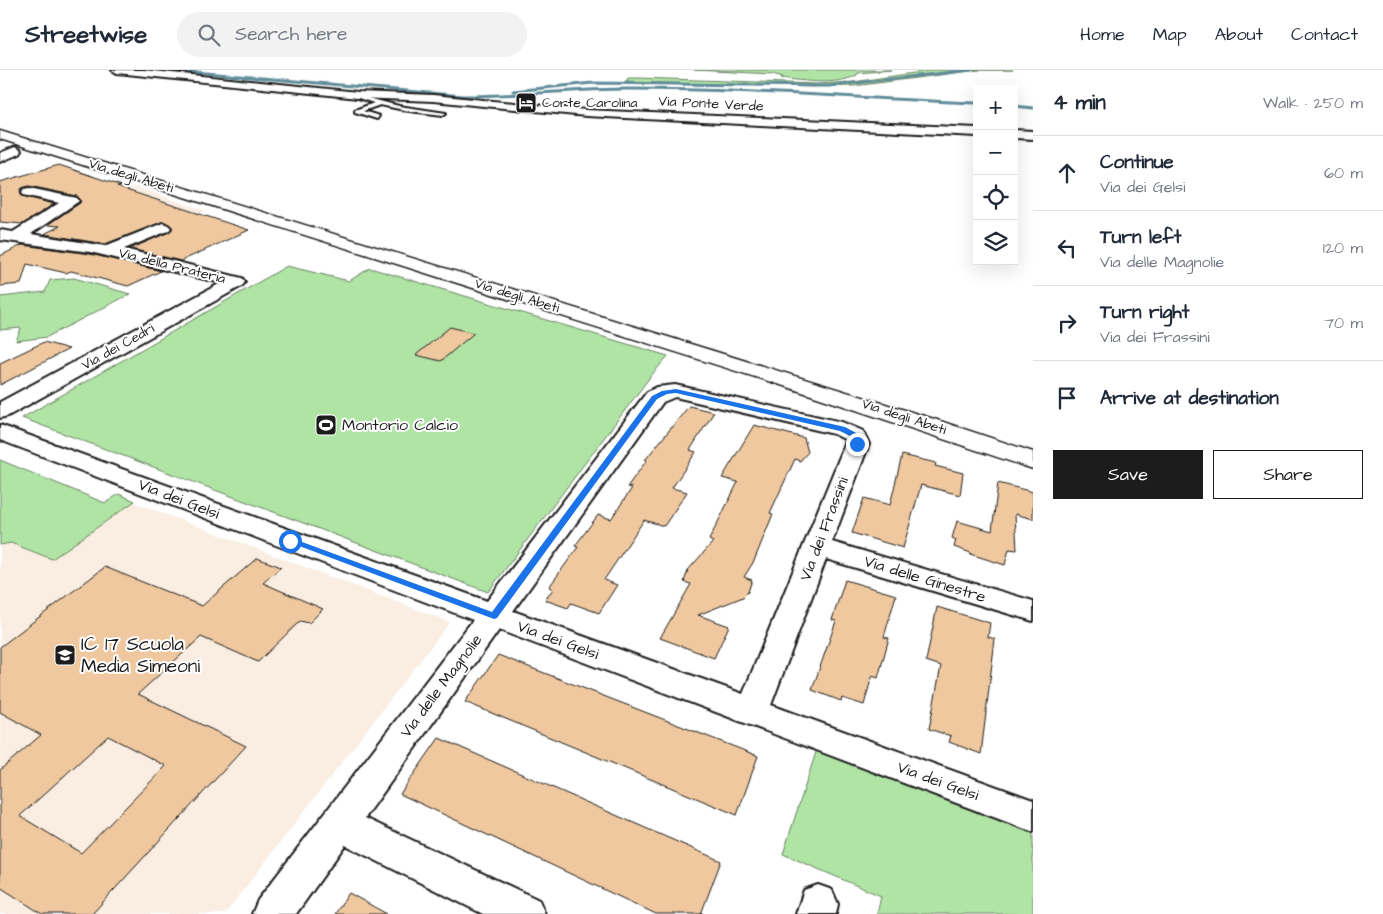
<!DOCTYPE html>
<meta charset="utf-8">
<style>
body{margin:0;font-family:"Architects Daughter",sans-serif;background:#f2f2f3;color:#1f2937}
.controls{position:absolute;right:15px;top:15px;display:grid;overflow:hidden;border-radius:0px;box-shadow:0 5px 20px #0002}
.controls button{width:45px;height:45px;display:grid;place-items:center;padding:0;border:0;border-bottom:1px solid #e0e1e3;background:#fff;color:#1f2937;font:25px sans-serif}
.stop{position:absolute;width:15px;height:15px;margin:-11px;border:4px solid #1a73e8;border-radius:50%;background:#fff}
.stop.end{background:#1a73e8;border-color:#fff;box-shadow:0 1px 5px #0008}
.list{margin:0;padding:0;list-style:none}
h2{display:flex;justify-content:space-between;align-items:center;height:65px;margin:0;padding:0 20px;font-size:21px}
h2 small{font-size:16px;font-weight:400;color:#747a83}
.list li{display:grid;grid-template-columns:32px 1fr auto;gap:15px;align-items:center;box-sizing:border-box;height:75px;padding:0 20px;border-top:1px solid #e0e1e3}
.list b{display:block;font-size:19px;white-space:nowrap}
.list p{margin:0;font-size:16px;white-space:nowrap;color:#747a83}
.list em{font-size:16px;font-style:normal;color:#747a83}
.actions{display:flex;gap:10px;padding:15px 20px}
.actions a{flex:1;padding:11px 0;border:1px solid #1c1c1c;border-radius:0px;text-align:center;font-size:18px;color:#1c1c1c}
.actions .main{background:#1c1c1c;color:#fff}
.icon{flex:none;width:28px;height:28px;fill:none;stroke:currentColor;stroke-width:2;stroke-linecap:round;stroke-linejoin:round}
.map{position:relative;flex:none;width:1033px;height:844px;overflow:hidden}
header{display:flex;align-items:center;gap:30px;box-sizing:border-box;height:70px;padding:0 25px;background:#fff;border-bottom:1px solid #e0e1e3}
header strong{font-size:24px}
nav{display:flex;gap:28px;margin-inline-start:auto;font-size:18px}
.search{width:350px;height:45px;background:#f2f2f3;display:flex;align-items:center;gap:12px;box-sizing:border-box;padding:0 18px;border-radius:28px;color:#747a83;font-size:19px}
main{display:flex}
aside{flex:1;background:#fff}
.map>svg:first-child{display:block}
</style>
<header>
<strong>Streetwise</strong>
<div class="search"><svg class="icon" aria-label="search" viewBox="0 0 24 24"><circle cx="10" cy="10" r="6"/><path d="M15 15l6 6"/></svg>Search here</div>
<nav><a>Home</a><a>Map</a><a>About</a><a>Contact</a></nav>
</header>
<main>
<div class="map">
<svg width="1033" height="844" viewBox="0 0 1033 844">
<rect width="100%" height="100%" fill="#fff"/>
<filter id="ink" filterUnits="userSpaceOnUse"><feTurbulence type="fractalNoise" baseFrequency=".02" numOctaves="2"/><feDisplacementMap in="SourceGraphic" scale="10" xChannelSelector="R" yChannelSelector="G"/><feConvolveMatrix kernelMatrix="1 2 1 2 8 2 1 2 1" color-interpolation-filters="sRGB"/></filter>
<g filter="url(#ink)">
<path fill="#faeee2" d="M136 117 206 141 158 157 75 136Z
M133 432 450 552 225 844H0V475L11 473 52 489Z"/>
<path fill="#b0e4a5" stroke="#668060" d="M694 0H891L858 3 857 5C836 16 804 11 781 8L783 7 773 4Z
M934 0H1013H979L854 16 812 17 626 12 628 8H638L817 14 853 12Z
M287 196 349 211 370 198 668 286 650 307 488 522 22 348Z
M74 208 130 224 47 267 16 271 21 258 0 260V227L45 222 50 210Z
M0 390 105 433 119 424 135 431 52 489 11 473 0 475Z
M817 679 1033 762V844H877L881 826 783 784Z"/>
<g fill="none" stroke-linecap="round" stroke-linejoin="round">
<path stroke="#608c9a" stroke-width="3" d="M173 0 463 26C519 26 574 19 629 19 745 19 861 28 977 33
M513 21 593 13 829 16 971 0
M1014 36 1033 38"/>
</g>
<path fill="#efc89f" stroke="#1c1c1c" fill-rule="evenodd" d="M59 95 122 116 117 117 249 160 181 191 130 179 169 162 172 157 164 151 105 174 44 164 60 156 47 155 80 133 81 130 77 126 29 116 22 118 20 121 22 126 54 134 23 154 0 152V112Z
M22 175 90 184 161 201 128 216 71 201 66 203 27 194 21 214 0 216V186Z
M450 257 474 263 441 291 416 285Z
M44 272 69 279 0 315V293Z
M689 336 714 342 690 380 696 382 672 418 687 422 664 456 644 450 604 510 617 515 599 543 571 533 568 538 545 530 553 519 549 517 578 477 575 476 598 445 611 449 632 418 627 417 647 390H645Z
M754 355 804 368 808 382 800 391 795 389 770 443 773 444 754 491 744 507 752 510 748 522 743 527 698 545 729 556 714 588 660 568 691 514 684 512 688 500 713 472 709 470 738 412 722 408Z
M902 385 936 393 935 396 963 403 960 425 921 415 903 478 852 463 864 428 890 435Z
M998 413 1033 422V449L1015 444 1017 480 1009 479 1005 495 970 484 971 483 954 477 956 470 952 468 957 451 992 461Z
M257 488 281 497 263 513 323 539 309 553 300 551 258 592 201 567 138 624 246 676 92 844H42L0 817V700L41 665 0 642V577L105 497 202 536ZM108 666 166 696 81 783 20 746Z
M845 510 896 525 884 567 889 568 878 608 872 606 864 635 842 628 841 631 812 620 836 551 832 550Z
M937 537 990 553 988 567 995 569 981 684 949 672 951 666 929 659 941 596 926 591Z
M498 585 758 686 737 745 465 632Z
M439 668 721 791 701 844H656L400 724Z
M349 823 387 844H335Z"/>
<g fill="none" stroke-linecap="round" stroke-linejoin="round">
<g stroke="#1c1c1c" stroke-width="4">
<path id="service" d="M358 23 360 26 399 36 446 43 443 45 409 41 380 35 363 41 379 46 377 49 355 42V40L374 33 352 26Z"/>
</g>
<g stroke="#1c1c1c" stroke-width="4">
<path id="minor" d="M112 0H143L358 22 433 25 586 40 977 58V66L586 46 433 31 358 28 117 3Z
M1014 60 1033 61V69L1014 68Z
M15 77 21 81 19 84 0 92V83Z
M29 118 77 128 79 131 31 164 105 176 163 153 168 155 171 158 168 161 124 179 242 208 245 212 242 216 8 346 0 348V332L221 213 90 182 0 170V160L13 162 59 133 24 125 22 122 24 119Z
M675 315 842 352 863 361 869 374 832 472 1033 531V551L826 489 771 635 1033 730V762L499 560 365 748 539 830 545 844H483L345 775 296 844H252L258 830 473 550 0 370V355L487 531 647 322 657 317ZM675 327 834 364 844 369 845 374 743 624 513 541 663 332Z
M818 815 832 820 838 834 836 844H796L804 820Z"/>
</g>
<g stroke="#1c1c1c" stroke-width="3">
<path id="tertiary" d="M0 61 934 349 1033 382V399L787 317 0 69Z"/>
</g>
<use href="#service" fill="#fff" fill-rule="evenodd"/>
<use href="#minor" fill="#fff" fill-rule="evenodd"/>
<use href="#tertiary" fill="#fff" fill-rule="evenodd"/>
</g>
</g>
<path fill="#1a73e8" d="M676 319 845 357 858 364 861 374 854 375 852 367 840 361 676 323 667 324 657 329 497 548 494 549 286 471 287 469H294L492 542 652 326 662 321Z"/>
<defs>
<g id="hotel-square" transform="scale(1.125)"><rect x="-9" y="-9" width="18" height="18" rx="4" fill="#1c1c1c" stroke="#fff"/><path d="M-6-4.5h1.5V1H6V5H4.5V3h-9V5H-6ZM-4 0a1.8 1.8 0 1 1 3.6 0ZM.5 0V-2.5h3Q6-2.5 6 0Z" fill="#fff"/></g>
<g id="stadium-square" transform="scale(1.125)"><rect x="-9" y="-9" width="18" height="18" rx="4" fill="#1c1c1c" stroke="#fff"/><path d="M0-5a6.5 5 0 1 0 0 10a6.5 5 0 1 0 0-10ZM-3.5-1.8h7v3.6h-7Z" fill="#fff"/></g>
<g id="school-square" transform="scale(1.125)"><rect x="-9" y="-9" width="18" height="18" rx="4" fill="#1c1c1c" stroke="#fff"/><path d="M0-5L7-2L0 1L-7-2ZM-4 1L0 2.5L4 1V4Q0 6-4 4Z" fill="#fff"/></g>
</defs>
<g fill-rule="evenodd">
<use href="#hotel-square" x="526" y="33"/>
<use href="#stadium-square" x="326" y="355"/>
<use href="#school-square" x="65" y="585"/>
</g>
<g text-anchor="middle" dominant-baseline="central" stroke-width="4" stroke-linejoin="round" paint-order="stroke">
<g font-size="14" fill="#1c1c1c" stroke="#fff" text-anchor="start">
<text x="542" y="33">Corte Carolina</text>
</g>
<g font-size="14" fill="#1c1c1c" stroke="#fff">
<text transform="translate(711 34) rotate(3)">Via Ponte Verde</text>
<text transform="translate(131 106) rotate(17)">Via degli Abeti</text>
<text transform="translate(172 196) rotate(14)">Via della Prateria</text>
<text transform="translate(517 226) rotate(17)">Via degli Abeti</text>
<text transform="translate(118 277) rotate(-29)">Via dei Cedri</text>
<text transform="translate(904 347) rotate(18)">Via degli Abeti</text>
</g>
<g font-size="16" fill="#1c1c1c" stroke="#fff" text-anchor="start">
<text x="342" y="355">Montorio Calcio</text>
</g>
<g font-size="16" fill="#1c1c1c" stroke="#fff">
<text transform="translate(179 429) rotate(21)">Via dei Gelsi</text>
<text transform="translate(824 459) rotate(-69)">Via dei Frassini</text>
<text transform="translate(925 509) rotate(17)">Via delle Ginestre</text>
<text transform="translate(558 570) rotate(20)">Via dei Gelsi</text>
<text transform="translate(441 616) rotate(-53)">Via delle Magnolie</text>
<text transform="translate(938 711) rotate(20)">Via dei Gelsi</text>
</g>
<g font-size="19" fill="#1c1c1c" stroke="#fff" text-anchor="start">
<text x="81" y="574">IC 17 Scuola<tspan x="81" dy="22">Media Simeoni</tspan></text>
</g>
</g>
</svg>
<div class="controls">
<button>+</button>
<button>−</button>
<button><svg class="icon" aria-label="locate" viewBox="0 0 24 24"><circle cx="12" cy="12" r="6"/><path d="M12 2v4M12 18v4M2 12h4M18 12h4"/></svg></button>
<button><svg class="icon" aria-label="layers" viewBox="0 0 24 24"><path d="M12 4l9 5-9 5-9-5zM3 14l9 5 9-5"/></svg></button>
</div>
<div class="stop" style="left:290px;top:471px"></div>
<div class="stop end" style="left:857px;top:374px"></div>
</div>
<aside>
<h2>4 min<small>Walk · 250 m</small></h2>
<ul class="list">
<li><svg class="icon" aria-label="ahead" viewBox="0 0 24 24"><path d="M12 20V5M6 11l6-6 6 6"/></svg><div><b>Continue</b><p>Via dei Gelsi</p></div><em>60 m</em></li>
<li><svg class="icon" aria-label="left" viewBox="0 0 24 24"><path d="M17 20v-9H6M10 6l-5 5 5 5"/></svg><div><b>Turn left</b><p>Via delle Magnolie</p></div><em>120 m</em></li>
<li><svg class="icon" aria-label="right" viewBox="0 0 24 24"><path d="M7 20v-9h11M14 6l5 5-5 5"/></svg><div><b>Turn right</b><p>Via dei Frassini</p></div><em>70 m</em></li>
<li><svg class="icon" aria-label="arrive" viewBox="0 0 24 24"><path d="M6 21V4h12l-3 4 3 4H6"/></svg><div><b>Arrive at destination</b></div></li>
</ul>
<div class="actions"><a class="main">Save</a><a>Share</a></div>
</aside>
</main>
